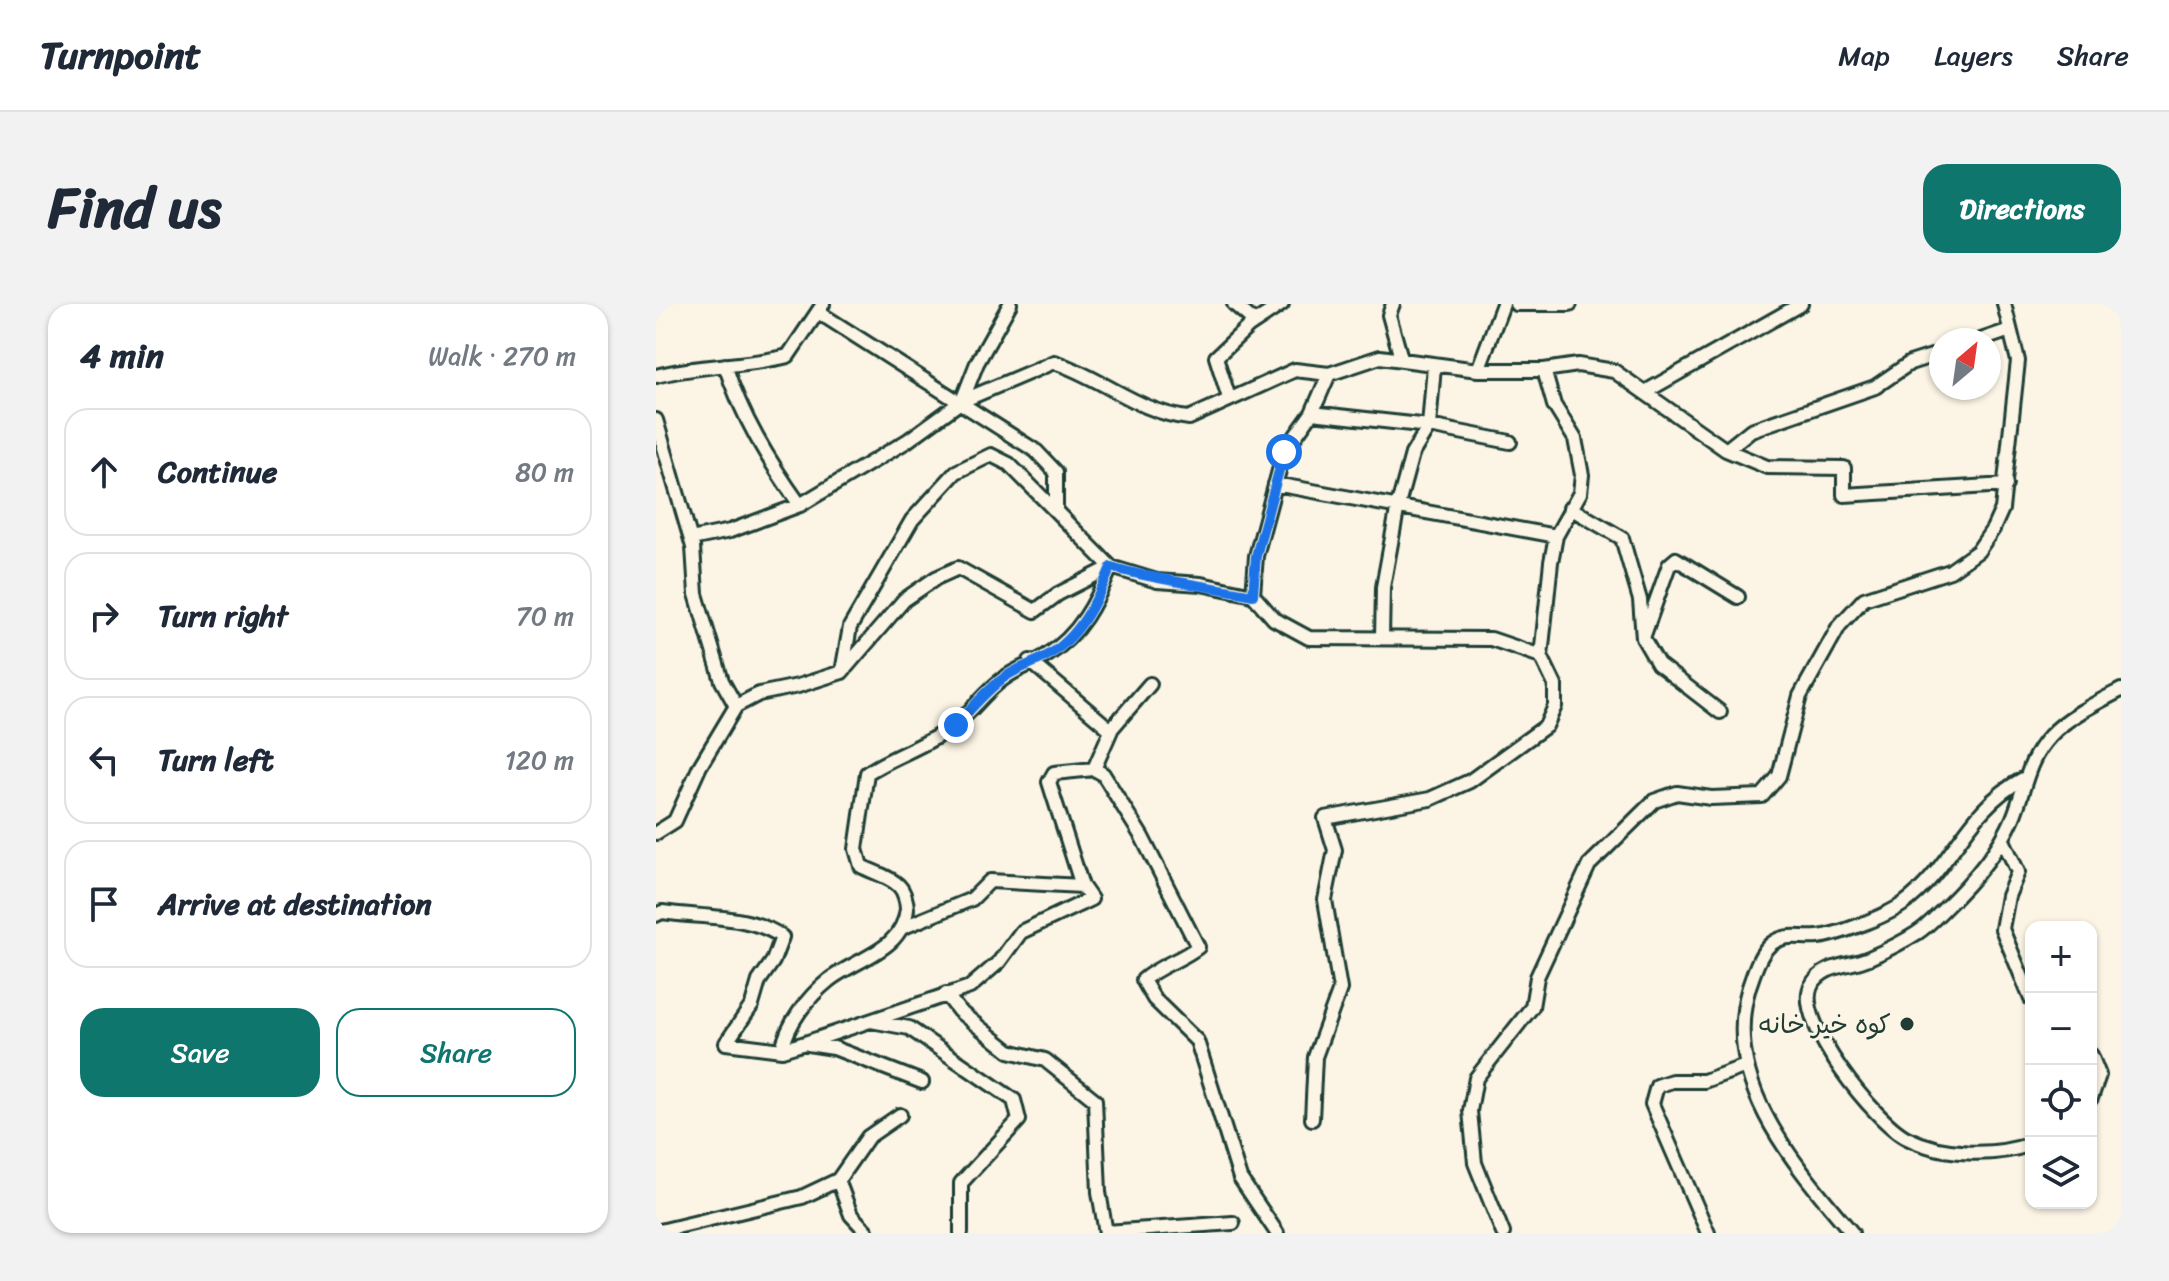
<!DOCTYPE html>
<meta charset="utf-8">
<style>
body{margin:0;font-family:Sriracha,"Playpen Sans Arabic",sans-serif;background:#f2f2f3;color:#1f2937}
.controls{position:absolute;right:24px;bottom:24px;display:grid;overflow:hidden;border-radius:16px;box-shadow:0 2px 6px #0004}
.controls button{width:72px;height:72px;display:grid;place-items:center;padding:0;border:0;border-bottom:2px solid #e0e1e3;background:#fff;color:#1f2937;font:40px sans-serif}
.compass{position:absolute;left:1273px;top:24px;width:72px;height:72px;border-radius:50%;background:#fff;box-shadow:0 2px 6px #0004;rotate:29deg}
.stop{position:absolute;width:24px;height:24px;margin:-18px;border:6px solid #1a73e8;border-radius:50%;background:#fff}
.stop.end{background:#1a73e8;border-color:#fff;box-shadow:0 2px 8px #0008}
.list{margin:0;padding:0;list-style:none}
h2{display:flex;justify-content:space-between;align-items:center;height:104px;margin:0;padding:0 32px;font-size:34px}
h2 small{font-size:26px;font-weight:400;color:#747a83}
.list li{display:grid;grid-template-columns:52px 1fr auto;gap:24px;align-items:center;box-sizing:border-box;height:128px;margin:0 16px 16px;padding:0 16px;border:2px solid #e0e1e3;border-radius:24px}
.list b{display:block;font-size:30px;white-space:nowrap}
.list em{font-size:26px;font-style:normal;color:#747a83}
.actions{display:flex;gap:16px;padding:24px 32px}
.actions a{flex:1;padding:18px 0;border:2px solid #0f766e;border-radius:24px;text-align:center;font-size:28px;color:#0f766e}
.actions .main{background:#0f766e;color:#fff}
.icon{flex:none;width:44px;height:44px;fill:none;stroke:currentColor;stroke-width:2;stroke-linecap:round;stroke-linejoin:round}
.map{position:relative;flex:none;width:1465px;height:929px;overflow:hidden;border-radius:24px}
header{display:flex;align-items:center;gap:48px;box-sizing:border-box;height:112px;padding:0 40px;background:#fff;border-bottom:2px solid #e0e1e3}
header strong{font-size:38px}
nav{display:flex;gap:44px;margin-inline-start:auto;font-size:28px}
.intro{display:flex;align-items:center;justify-content:space-between;box-sizing:border-box;height:192px;padding:0 48px}
h1{margin:0;font-size:56px}
.button{padding:20px 36px;border-radius:24px;background:#0f766e;color:#fff;font-size:28px;font-weight:700}
main{display:flex;gap:48px;padding:0 48px}
aside{flex:1;background:#fff;border-radius:24px;box-shadow:0 2px 6px #0004}
.map>svg:first-child{display:block}
</style>
<header>
<strong>Turnpoint</strong>
<nav><a>Map</a><a>Layers</a><a>Share</a></nav>
</header>
<div class="intro"><h1>Find us</h1><a class="button">Directions</a></div>
<main>
<aside>
<h2>4 min<small>Walk · 270 m</small></h2>
<ul class="list">
<li><svg class="icon" aria-label="ahead" viewBox="0 0 24 24"><path d="M12 20V5M6 11l6-6 6 6"/></svg><div><b>Continue</b></div><em>80 m</em></li>
<li><svg class="icon" aria-label="right" viewBox="0 0 24 24"><path d="M7 20v-9h11M14 6l5 5-5 5"/></svg><div><b>Turn right</b></div><em>70 m</em></li>
<li><svg class="icon" aria-label="left" viewBox="0 0 24 24"><path d="M17 20v-9H6M10 6l-5 5 5 5"/></svg><div><b>Turn left</b></div><em>120 m</em></li>
<li><svg class="icon" aria-label="arrive" viewBox="0 0 24 24"><path d="M6 21V4h12l-3 4 3 4H6"/></svg><div><b>Arrive at destination</b></div></li>
</ul>
<div class="actions"><a class="main">Save</a><a>Share</a></div>
</aside>
<div class="map">
<svg width="1465" height="929" viewBox="0 0 1465 929">
<rect width="100%" height="100%" fill="#fcf5e5"/>
<filter id="ink" filterUnits="userSpaceOnUse"><feTurbulence type="fractalNoise" baseFrequency=".0125" numOctaves="2"/><feDisplacementMap in="SourceGraphic" scale="16" xChannelSelector="R" yChannelSelector="G"/><feConvolveMatrix kernelMatrix="1 2 1 2 8 2 1 2 1" color-interpolation-filters="sRGB"/></filter>
<g filter="url(#ink)">
<g fill="none" stroke-linecap="round" stroke-linejoin="round">
<g stroke="#1f3d34" stroke-width="18">
<path id="minor" d="M578 0 599 18
M737 0 733 11 745 54
M860 0H914
M162 8 380 147 400 168V205
M1325 36 1354 26
M69 61C86 113 112 156 144 201
M822 66 847 0
M0 72C44 60 88 63 132 52L167 0
M989 88 1145 0
M573 94 560 53 593 22 626 0
M306 97 321 59 354 0
M656 109 773 122 854 138
M0 116 37 243 40 290 66 377 80 402
M1070 146 1095 126 1219 83 1254 59 1285 49
M619 180 900 232
M914 204 966 234 984 296 987 334 1002 360 1064 408
M35 235 74 227 144 201 251 137 306 97 398 58C445 73 483 109 533 114L639 66 673 70 724 53 822 66H888L922 61 958 67 1070 146 1111 163 1188 164V191L1350 181
M597 291 600 252 628 148 656 109 673 70
M988 331 1013 261 1020 255 1082 293
M726 334 727 283 742 201 756 150 773 122 778 62
M374 357 455 426
M186 368 194 323 256 216 300 168 335 151 353 160 455 263 501 277 545 280 597 291 618 315 653 334 835 335 885 352
M438 465 456 424 494 380
M0 529 19 517 44 462 80 402 103 390 142 382 186 368 248 296 280 274 302 264 379 307 402 290 455 263
M1347 536 1362 568 1352 592 1346 625 1375 695
M0 611 6 608C45 614 94 610 126 633L117 657 103 677 96 701 70 739 126 746 149 739 314 683 343 658 365 628 435 595 426 582 393 478 398 469 438 465 447 470 486 533 542 643C524 657 504 661 487 676L498 695 541 737 584 874 621 929
M248 623 316 595 334 577 426 582
M290 690 303 707 353 747 389 756 439 796 443 888 450 929
M215 717 253 724 358 796 363 816 305 879V929
M152 740 178 744 266 778
M126 746C131 720 152 693 173 676 203 653 246 647 251 605 251 598 248 587 243 582 235 573 216 568 205 562L200 545 211 469C239 451 271 442 297 422 316 408 328 388 347 375 360 365 376 360 390 352 424 331 440 299 455 263
M1435 751 1443 771 1435 794
M656 815 659 753 684 685 669 596 679 546 669 514 774 495 814 477 890 422 899 402V381L885 352 895 258 900 232 924 189 926 171 919 135 898 101 888 66
M1375 840C1338 853 1287 852 1251 834 1220 819 1138 717 1155 682 1167 660 1192 663 1213 654 1229 647 1247 638 1261 629 1271 623 1280 613 1288 605 1315 579 1342 549 1357 514 1369 485 1371 456 1394 432 1411 413 1442 398 1465 386
M182 876 195 911 210 927
M0 928 146 893 182 876 212 833 244 811
M450 928 577 919
M847 929 819 859 814 807 820 774 876 703 881 673 933 561 998 497 1021 489 1055 494 1106 492 1123 472 1144 392 1183 322 1208 295 1294 267 1322 247 1337 225 1346 205 1362 57 1348 0
M1052 929 996 800 1001 782 1016 777H1048L1090 762
M1196 929C1139 861 1064 778 1093 683 1098 669 1103 650 1115 640 1131 628 1144 635 1162 633 1182 631 1230 612 1247 600 1297 564 1309 506 1367 475"/>
</g>
<use href="#minor" stroke="#fcf5e5" stroke-width="12"/>
</g>
</g>
<g fill="none" stroke-linecap="round" stroke-linejoin="round" filter="url(#ink)">
<path stroke="#1a73e8" stroke-width="10" d="M300 421C314 406 328 389 345 376 358 365 374 361 389 353 424 334 440 298 455 263 502 277 549 281 597 291L600 252 628 148"/>
</g>
<circle fill="#1f3d34" stroke="#fcf5e5" stroke-width="3" cx="1251" cy="720" r="8"/>
<g text-anchor="middle" dominant-baseline="central" stroke-width="6" stroke-linejoin="round" paint-order="stroke">
<g font-size="26" fill="#1f3d34" stroke="#fcf5e5" text-anchor="end">
<text x="1235" y="720">کوه خير خانه</text>
</g>
</g>
</svg>
<div class="controls">
<button>+</button>
<button>−</button>
<button><svg class="icon" aria-label="locate" viewBox="0 0 24 24"><circle cx="12" cy="12" r="6"/><path d="M12 2v4M12 18v4M2 12h4M18 12h4"/></svg></button>
<button><svg class="icon" aria-label="layers" viewBox="0 0 24 24"><path d="M12 4l9 5-9 5-9-5zM3 14l9 5 9-5"/></svg></button>
</div>
<svg class="compass" viewBox="-18 -18 36 36"><path d="M0-13l5 13h-10z" fill="#e53935"/><path d="M0 13l5-13h-10z" fill="#747a83"/></svg>
<div class="stop" style="left:628px;top:148px"></div>
<div class="stop end" style="left:300px;top:421px"></div>
</div>
</main>
